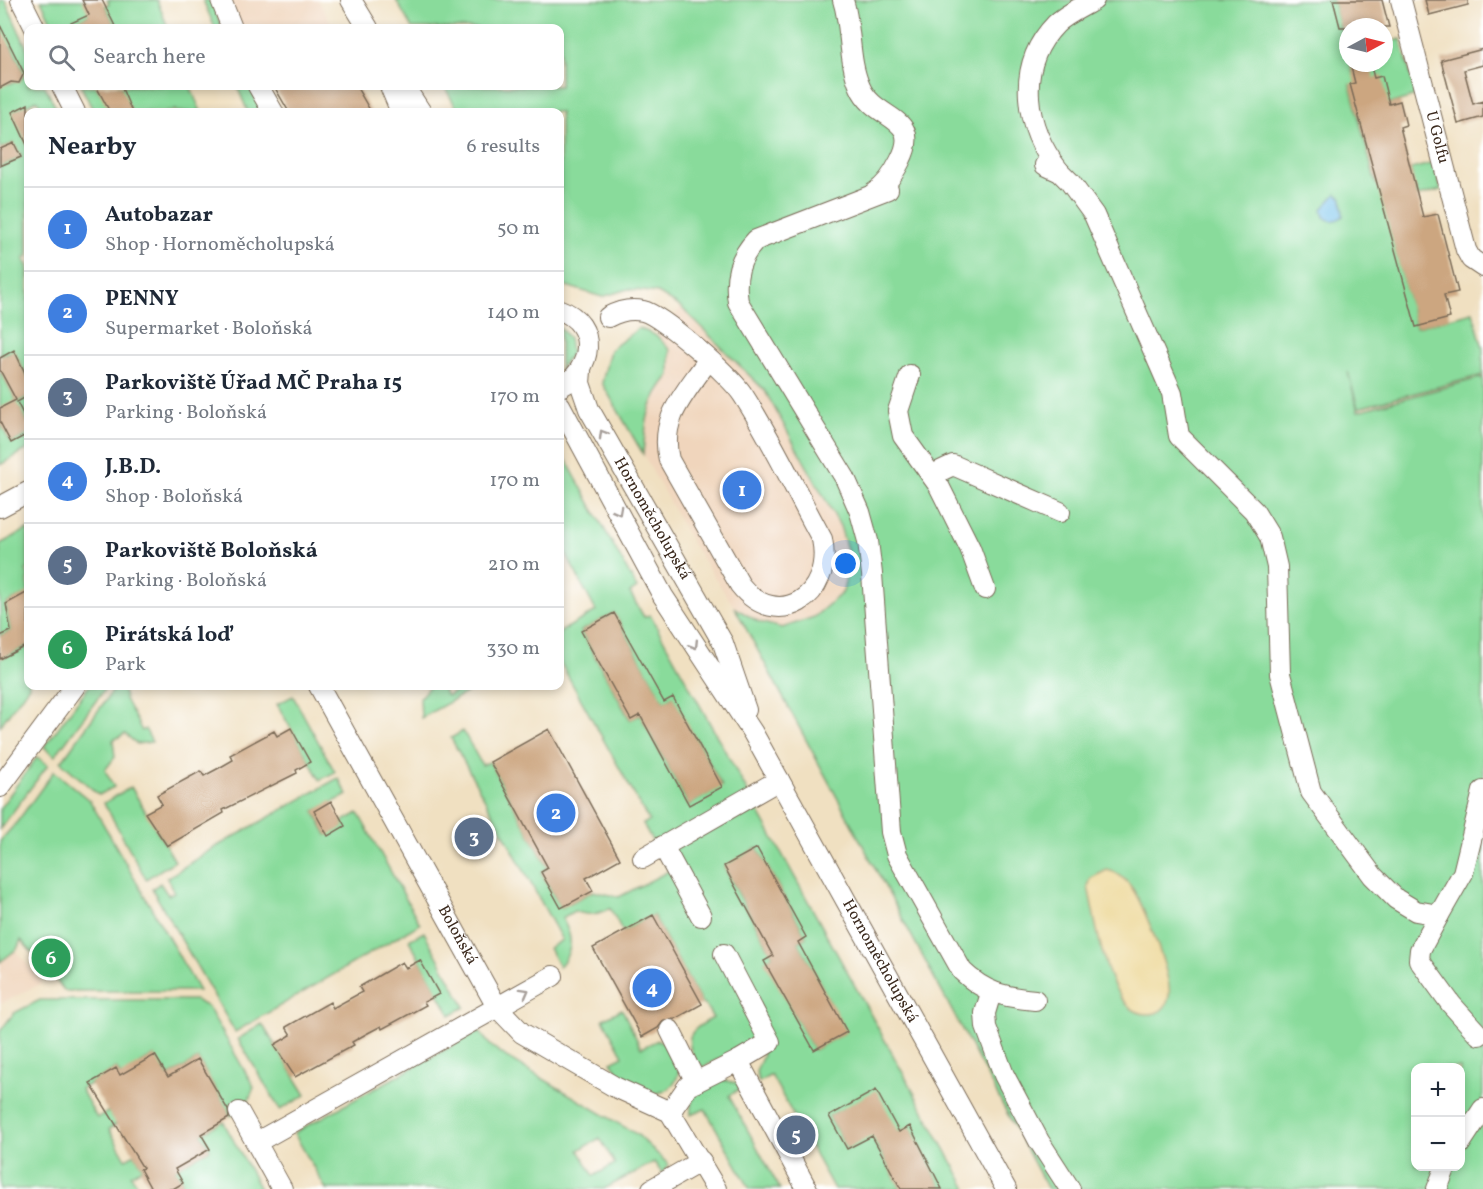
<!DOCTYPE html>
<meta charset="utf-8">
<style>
body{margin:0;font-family:Vollkorn,serif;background:#f2f2f3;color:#1f2937}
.controls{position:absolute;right:18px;bottom:18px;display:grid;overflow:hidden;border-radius:12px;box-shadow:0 3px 9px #0003}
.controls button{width:54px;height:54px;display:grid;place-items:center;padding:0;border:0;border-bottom:2px solid #e0e1e3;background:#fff;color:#1f2937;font:30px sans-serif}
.compass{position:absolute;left:1339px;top:18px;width:54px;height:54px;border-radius:50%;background:#fff;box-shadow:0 3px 9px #0003;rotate:83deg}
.you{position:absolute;left:846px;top:564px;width:21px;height:21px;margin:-15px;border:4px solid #fff;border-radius:50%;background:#1a73e8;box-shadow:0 0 0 9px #1a73e833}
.badge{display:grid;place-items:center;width:39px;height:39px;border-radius:50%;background:#1f6fb2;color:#fff;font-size:20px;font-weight:700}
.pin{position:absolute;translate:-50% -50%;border:3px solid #fff;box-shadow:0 2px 6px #0006}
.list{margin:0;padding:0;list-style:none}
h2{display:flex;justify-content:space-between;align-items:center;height:78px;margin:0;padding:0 24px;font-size:26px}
h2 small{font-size:20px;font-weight:400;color:#747a83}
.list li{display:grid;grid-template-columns:39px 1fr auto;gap:18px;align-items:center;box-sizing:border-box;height:84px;padding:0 24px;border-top:2px solid #e0e1e3}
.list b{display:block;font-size:22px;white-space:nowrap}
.list p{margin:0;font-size:20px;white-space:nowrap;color:#747a83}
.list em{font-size:20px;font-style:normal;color:#747a83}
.icon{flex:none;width:33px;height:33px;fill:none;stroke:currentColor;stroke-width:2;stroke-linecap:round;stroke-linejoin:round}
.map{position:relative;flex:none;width:1483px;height:1189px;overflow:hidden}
.search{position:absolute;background:#fff;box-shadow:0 3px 9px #0003;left:24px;top:24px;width:540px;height:66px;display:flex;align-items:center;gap:15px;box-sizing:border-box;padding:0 21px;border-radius:12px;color:#747a83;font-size:22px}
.panel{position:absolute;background:#fff;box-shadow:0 3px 9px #0003;left:24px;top:108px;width:540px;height:582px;border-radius:12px}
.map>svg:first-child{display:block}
</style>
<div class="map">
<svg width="1483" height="1189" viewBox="0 0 1483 1189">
<rect width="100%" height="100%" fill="#fff"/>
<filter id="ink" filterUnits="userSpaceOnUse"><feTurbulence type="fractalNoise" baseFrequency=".0167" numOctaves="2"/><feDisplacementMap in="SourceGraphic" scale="12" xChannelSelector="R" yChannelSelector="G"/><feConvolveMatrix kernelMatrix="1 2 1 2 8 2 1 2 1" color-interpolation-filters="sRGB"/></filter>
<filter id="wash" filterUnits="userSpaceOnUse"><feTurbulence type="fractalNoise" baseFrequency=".008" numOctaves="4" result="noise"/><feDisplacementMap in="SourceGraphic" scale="24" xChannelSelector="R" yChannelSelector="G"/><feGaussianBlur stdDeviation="1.35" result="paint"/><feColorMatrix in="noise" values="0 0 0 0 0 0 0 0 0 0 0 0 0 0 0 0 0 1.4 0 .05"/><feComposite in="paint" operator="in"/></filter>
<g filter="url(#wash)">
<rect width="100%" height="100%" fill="#f0e0c1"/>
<path fill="#f0d5bc" d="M203 0H318L334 28H215Z
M681 307 765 391 840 526 851 559 843 592 814 617 782 628 759 622 735 608 693 545 643 454 646 414 658 389 670 375V350L657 336Z
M0 931 42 983 0 1004Z"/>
<path fill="#89db9b" stroke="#62825c" stroke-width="1.5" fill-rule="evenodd" d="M0 0H5L28 51V86H45L58 112H43L37 100 13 112 24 135 28 133V256L24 258 28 268V379L14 351 0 355V160L3 165 21 157 14 143 0 149V85L18 82 25 75 11 46 0 51Z
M41 0H87L89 15 67 26 69 28H54Z
M107 0H157L168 28H116L105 6 109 4Z
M203 0H211L222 28H215Z
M396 0H1333L1353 74 1372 70 1370 63H1384V44L1401 39 1416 96 1389 104 1350 85 1376 184 1412 175 1411 169 1434 163 1441 190 1418 196 1416 188 1382 197 1416 327 1473 312 1483 348V375L1358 408 1348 372 1358 411 1483 377V1189H1048L735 608 759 622 782 628 814 617 843 592 850 559 840 526 765 391 681 307 658 293 628 289 602 297 560 284V112H459L444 86H560V28H412ZM1416 1068H1460V1166H1416Z
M81 86H96L101 94 118 86H190L201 112H177L175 110 170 112H132L125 98 107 107 109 112H94Z
M237 86H249L264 112H248Z
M560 328 569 338 571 353 560 369Z
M639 328 657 336 670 350V375C647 402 646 420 643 454L602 383 610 350Z
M0 370 17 402 28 396V424L20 408H0Z
M0 422 11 443 28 434V449L0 465Z
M560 449 637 588 630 593 644 617 650 615 967 1189H942L910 1127 899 1132 842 1109 829 1116 847 1149 874 1131 877 1145 901 1189H834L771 1075 759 1082 756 1072 763 1055 754 1040 704 1067 697 1065C684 1037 687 1032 713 1018L704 1003 702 1004 653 915 623 932 610 908C597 915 588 916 574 911L562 918C573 937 574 950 559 967L549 948 562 940 451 738 463 731 482 765 490 762 548 868 541 872 561 908 593 891 619 897 669 871 643 824 649 821 560 662V632L596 611 560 543ZM614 613 664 702 672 697 722 786 689 805 640 715 630 720 581 631ZM757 848 806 937 798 942 846 1032 814 1050 765 961 773 956 724 867Z
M28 529V569L26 570 28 575V633L22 596 6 604 11 631 0 636V544Z
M28 645 29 686 0 726V659Z
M89 686H107L55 756 44 747Z
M116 686H122L125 699 142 731 145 729 152 742 137 744 125 734 113 740 115 757 105 770 114 787 99 795 61 762Z
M430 686H441L447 696 465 686H478L421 718 420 697Z
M293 696 335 772 320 780 277 704Z
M37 757 48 765 0 829V808Z
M54 771 90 801 199 991H65L21 940 17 949 0 962V841L17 822Z
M338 778 348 795 314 811 327 835 344 826 342 822 358 813 420 924 235 1032 152 889 160 883 168 895 174 892 167 878 207 852Z
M131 787 175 861 146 879 104 803Z
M424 932 465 1007 450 1015 409 940Z
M40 1000H195L208 1007 254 1087 246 1107 231 1116 198 1059 168 1077 164 1069 161 1070 155 1055 141 1063 145 1070 125 1082 116 1068 81 1089 97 1118 109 1111 117 1124 109 1129 126 1159 135 1154 143 1168 131 1175 139 1189H0V1031L14 1013Z
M622 1009 641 1048 658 1040 665 1043 679 1068C678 1077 676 1084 668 1089 646 1103 622 1079 611 1062L623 1056 603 1019Z
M262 1024 306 1095 280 1110 238 1039Z
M479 1031 490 1045 508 1058 638 1135 669 1165 662 1173 654 1162 604 1189H326L294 1133ZM600 1138 615 1164 594 1176 579 1150Z
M722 1080 737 1083 742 1087 729 1096 780 1189H750L705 1109 691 1115C688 1093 704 1088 722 1080Z
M223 1121 260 1189H173L183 1183 175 1169 210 1149 201 1134Z"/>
<path fill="#eeda9e" stroke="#94825e" stroke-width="1.5" d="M1107 870C1118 872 1125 878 1132 888 1143 904 1173 978 1169 996 1168 1003 1164 1010 1156 1013 1106 1026 1096 917 1088 887L1091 878Z"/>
<path fill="#70c0eb" stroke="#567584" stroke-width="1.5" d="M1336 194 1342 198 1343 216C1337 221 1330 222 1324 217L1322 209Z"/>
<g id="blocks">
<path fill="#cca680" d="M82 0H102L116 28H60L89 15Z
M1333 0H1382L1389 27H1340Z
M1425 0H1468V5L1429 15Z
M0 25 24 73 19 83 11 82 0 88Z
M1483 49V65L1464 70 1473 104 1483 101V117L1458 124 1441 60Z
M1350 63H1370L1374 78 1382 76 1389 104 1400 101 1406 125 1400 127 1423 217 1438 214 1458 292 1444 295 1450 318 1416 327 1350 84 1355 83Z
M96 86H121L132 112H110Z
M274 86H356L371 112H289Z
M28 104V147L12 112Z
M14 143 21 157 0 166V149Z
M14 350 28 379V396L17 402 28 424V434L11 443 0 422V408L16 400 0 370V358Z
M28 592V645L0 659V636L11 631 6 604Z
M614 613 664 702 673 697 722 787 689 805 640 715 631 720 581 631Z
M291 728 310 762 296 770 297 773 223 810 224 813 167 846 145 813 162 804 157 795 201 771 204 776 219 768 233 760 230 755 274 731 277 736Z
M549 729 620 859 586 878 593 891 561 908 541 872 548 868 490 762Z
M331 801 345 826 328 836 314 811Z
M757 848 806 937 798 942 847 1032 814 1050 764 961 773 956 724 866Z
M653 915 702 1004 675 1019 664 1020 658 1028 642 1037 593 948Z
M420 960 439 994 424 1002 426 1005 382 1029 381 1026 366 1034 352 1042 354 1045 295 1077 274 1045 291 1035 286 1027 330 1002 333 1008 362 992 359 987 402 962 406 968Z
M155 1055 168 1077 198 1059 228 1110 229 1118 201 1134 210 1149 175 1169 183 1183 173 1189H151L140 1169 143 1168 90 1083 116 1068 120 1075Z
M876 1090 899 1132 910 1126 942 1189H901L872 1136 847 1149 829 1116Z"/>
</g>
</g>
<g filter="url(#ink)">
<use href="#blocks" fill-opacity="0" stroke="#7a6a57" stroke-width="1.5"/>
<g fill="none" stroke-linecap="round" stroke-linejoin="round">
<g stroke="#7a6a57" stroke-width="22">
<g id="minor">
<path d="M21 0 35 28"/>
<path d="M221 0 232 28"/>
<path d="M351 0 368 28"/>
<path d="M843 0C852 28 848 60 860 87 875 122 924 115 900 161 894 173 886 186 874 193"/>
<path id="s1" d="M1401 0 1466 250 1471 259 1483 267"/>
<path d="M62 86 75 112"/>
<path d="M258 86 273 112"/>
<path d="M390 86 401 112"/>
<path d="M404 86 421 112"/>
<path d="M1045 165 1060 172 1070 182 1094 215 1172 393 1179 436 1254 511 1270 537 1277 567 1280 674 1311 792 1373 876 1396 899 1416 911 1439 915 1463 873 1483 791"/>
<path d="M1059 171C1025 128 1014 67 1056 24 1066 14 1082 7 1094 0"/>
<path d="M888 189 756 240C739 258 734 277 738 302L845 478 860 512 868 541 872 574 891 832 897 855 962 971C985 993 1004 997 1035 1000"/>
<path d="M560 310C599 324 593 371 560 387"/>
<path d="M608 317C619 311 630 308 643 311 662 315 732 377 743 395 773 441 796 492 822 539 834 597 777 632 740 585L669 460C659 418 685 394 708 360"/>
<path id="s2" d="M581 371 580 383 589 409 723 643 746 710"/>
<path d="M910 375 898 411 903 436 939 486 970 548 985 589"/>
<path id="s3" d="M560 405 663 596 753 733 1006 1189"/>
<path d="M932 475 953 465 1060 512"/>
<path d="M0 507 28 492"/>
<path id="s4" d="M319 686 497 1007 522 1033 615 1087 670 1112 716 1189"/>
<path d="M0 787 75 686"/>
<path d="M663 846 701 916"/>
<path d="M643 858 779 780"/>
<path d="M1439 915 1420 950 1419 960 1451 1004 1479 1035"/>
<path d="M724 954 770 1042 738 1061"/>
<path d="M991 993 985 1013 986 1027 1004 1075 1039 1141 1070 1189"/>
<path d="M670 1030 696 1082"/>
<path d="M239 1112 282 1189"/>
<path d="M670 1112 688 1086 738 1061 807 1189"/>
<path d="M257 1142 553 976"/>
<path d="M1460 1144 1483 1109"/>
<path d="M652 1189 701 1161"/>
<path d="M1437 1189 1446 1166"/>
</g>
</g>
<use href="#minor" stroke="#fff" stroke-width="20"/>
</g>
<defs><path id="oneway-chevron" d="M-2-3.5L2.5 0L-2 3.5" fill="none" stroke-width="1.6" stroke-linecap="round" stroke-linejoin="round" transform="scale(1.5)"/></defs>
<g stroke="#a79f9a">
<use href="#oneway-chevron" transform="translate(603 434) rotate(-120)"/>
<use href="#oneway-chevron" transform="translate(618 511) rotate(62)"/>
<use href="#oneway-chevron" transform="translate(694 645) rotate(58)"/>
<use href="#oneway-chevron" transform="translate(525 992) rotate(-29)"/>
</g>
</g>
<g text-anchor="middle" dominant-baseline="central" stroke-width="5" stroke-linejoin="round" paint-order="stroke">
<g font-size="16" fill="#3b2a1e" stroke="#fff">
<text stroke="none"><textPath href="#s1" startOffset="142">U Golfu</textPath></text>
<text stroke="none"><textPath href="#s2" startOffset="166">Hornoměcholupská</textPath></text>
<text stroke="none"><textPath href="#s4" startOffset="285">Boloňská</textPath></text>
<text stroke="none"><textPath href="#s3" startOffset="642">Hornoměcholupská</textPath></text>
</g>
</g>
</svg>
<div class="controls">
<button>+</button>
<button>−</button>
</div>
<svg class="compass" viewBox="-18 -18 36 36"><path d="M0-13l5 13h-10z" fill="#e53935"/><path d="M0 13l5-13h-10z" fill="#747a83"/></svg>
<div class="you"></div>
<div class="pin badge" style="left:742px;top:490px;background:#3f7fe0">1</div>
<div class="pin badge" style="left:556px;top:813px;background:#3f7fe0">2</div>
<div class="pin badge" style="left:474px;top:837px;background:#5c6f8a">3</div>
<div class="pin badge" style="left:652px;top:988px;background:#3f7fe0">4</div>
<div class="pin badge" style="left:796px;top:1135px;background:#5c6f8a">5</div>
<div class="pin badge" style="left:51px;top:958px;background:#2e9e5b">6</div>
<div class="search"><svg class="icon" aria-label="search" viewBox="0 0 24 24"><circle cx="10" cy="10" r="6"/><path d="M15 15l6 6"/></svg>Search here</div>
<section class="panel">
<h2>Nearby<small>6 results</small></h2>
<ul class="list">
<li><span class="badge" style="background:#3f7fe0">1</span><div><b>Autobazar</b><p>Shop · Hornoměcholupská</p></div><em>50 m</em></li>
<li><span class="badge" style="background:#3f7fe0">2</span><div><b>PENNY</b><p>Supermarket · Boloňská</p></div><em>140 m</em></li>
<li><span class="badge" style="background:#5c6f8a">3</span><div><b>Parkoviště Úřad MČ Praha 15</b><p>Parking · Boloňská</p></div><em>170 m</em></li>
<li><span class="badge" style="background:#3f7fe0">4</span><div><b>J.B.D.</b><p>Shop · Boloňská</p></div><em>170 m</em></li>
<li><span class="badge" style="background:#5c6f8a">5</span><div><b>Parkoviště Boloňská</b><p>Parking · Boloňská</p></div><em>210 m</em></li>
<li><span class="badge" style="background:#2e9e5b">6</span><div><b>Pirátská loď</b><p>Park</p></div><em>330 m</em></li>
</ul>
</section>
</div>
